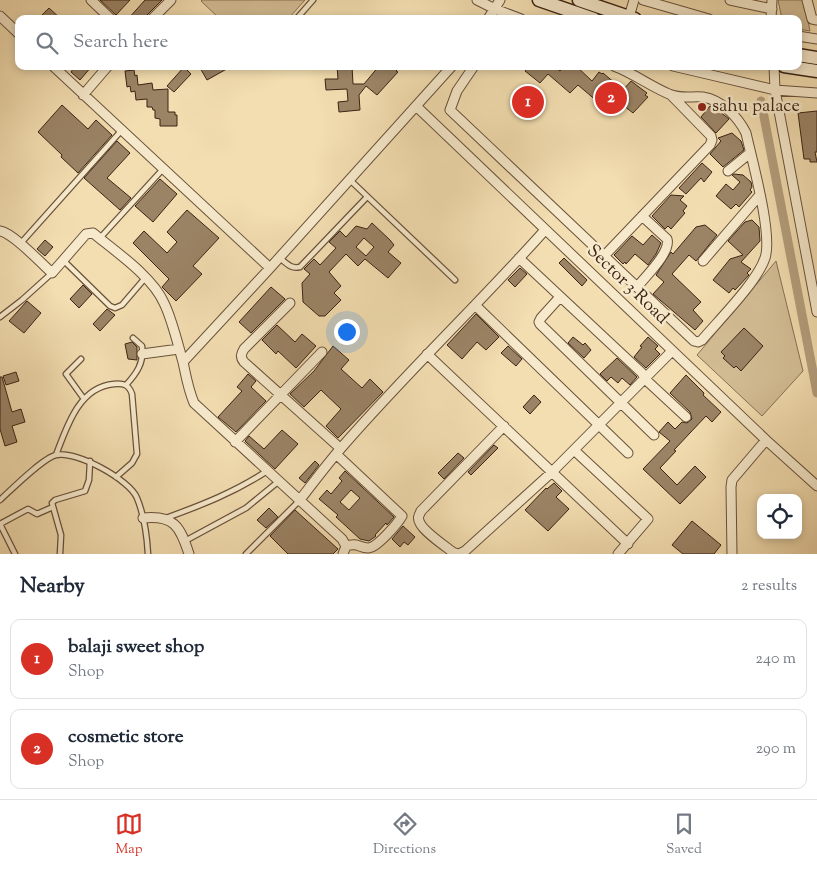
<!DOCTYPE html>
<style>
body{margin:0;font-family:"Sorts Mill Goudy",serif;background:#f2f2f3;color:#1f2937}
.controls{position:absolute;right:15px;bottom:15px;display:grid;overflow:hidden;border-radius:10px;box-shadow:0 2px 8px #0003}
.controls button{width:45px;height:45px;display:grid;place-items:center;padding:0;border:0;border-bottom:1px solid #e0e1e3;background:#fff;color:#1f2937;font:25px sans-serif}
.you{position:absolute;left:346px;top:331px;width:18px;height:18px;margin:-12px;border:4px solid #fff;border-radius:50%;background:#1a73e8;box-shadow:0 0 0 8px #1a73e833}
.badge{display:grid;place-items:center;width:32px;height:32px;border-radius:50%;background:#d93025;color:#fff;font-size:16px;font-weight:700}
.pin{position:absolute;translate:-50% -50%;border:2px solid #fff;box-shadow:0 1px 5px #0006}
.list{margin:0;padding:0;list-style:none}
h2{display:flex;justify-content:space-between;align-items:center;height:65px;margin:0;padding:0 20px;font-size:21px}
h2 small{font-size:16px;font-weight:400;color:#747a83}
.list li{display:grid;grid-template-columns:32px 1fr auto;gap:15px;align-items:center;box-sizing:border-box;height:80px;margin:0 10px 10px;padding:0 10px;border:1px solid #e0e1e3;border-radius:10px}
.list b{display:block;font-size:19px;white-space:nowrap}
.list p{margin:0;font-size:16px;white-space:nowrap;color:#747a83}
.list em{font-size:16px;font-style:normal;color:#747a83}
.icon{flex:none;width:28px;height:28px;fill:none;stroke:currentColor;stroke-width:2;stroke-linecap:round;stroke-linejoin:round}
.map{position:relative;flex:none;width:817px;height:554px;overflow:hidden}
.search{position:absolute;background:#fff;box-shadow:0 2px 8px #0003;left:15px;right:15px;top:15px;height:55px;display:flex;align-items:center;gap:12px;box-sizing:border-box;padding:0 18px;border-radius:10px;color:#747a83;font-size:19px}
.sheet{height:245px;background:#fff}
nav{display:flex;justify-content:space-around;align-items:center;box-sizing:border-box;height:70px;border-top:1px solid #e0e1e3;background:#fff;font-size:14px;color:#747a83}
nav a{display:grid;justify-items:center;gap:2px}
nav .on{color:#d93025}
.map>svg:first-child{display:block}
</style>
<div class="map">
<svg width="817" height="554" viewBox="0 0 817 554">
<rect width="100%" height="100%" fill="#f3deb1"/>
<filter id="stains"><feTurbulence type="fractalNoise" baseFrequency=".004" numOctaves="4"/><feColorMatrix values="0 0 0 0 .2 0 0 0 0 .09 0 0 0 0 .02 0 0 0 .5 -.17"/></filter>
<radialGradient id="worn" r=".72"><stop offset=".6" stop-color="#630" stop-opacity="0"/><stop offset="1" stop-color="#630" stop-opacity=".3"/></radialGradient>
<path fill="#d4be96" stroke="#887056" d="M202 0H305L288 19H220L201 1Z
M778 0H804L810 31 798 29V19H782Z
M776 261 803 371 762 416 697 355Z"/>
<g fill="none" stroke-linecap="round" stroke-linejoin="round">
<path stroke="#b49e7c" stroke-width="9" d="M761 101 817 393"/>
</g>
<path fill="#9b8466" stroke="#3b2315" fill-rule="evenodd" d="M100 0H130L116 15Z
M145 0H162L143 19H128Z
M49 8 61 19H38Z
M75 66H92L80 80 71 72Z
M199 66H232L207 80Z
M337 66H352L353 84H364L379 66H400L396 71 398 72 377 95 366 86 359 95 360 110 339 112 338 102 348 101 347 89 326 90 325 79H338Z
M522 66H554L560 71 564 66H576L592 81 599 72 602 74 603 73 623 90 631 81 647 93 645 95 648 97 633 113 609 94 602 103 599 100 598 102 578 85 570 93 548 74 540 83 525 71 526 70Z
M184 67 191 74 174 92 167 86Z
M134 70 135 76 137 75 138 85 152 83 153 90 168 89V112H175V115H177V126H160V119L155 118V110H153L152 107H147V99L136 100 135 91 131 92 130 86 127 87 125 71Z
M62 105 88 129 96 120 112 135 78 173 61 157 62 155 38 132Z
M710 106 719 111 729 119 716 133 701 117Z
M817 111V152H815L817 162H810V159H804L798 113Z
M732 133 741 141 744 150 723 167 710 154 721 141 718 138Z
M117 141 130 153 107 178 131 198 120 210 84 178Z
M702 163 712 172 704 182 701 178 686 194 679 188Z
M734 174 743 175 751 182 752 187 750 190 752 192 739 207 736 204 731 209 716 196 726 184 733 190 740 182 732 175Z
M160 179 177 194 153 222 135 206Z
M671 195 684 196 680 200 687 206 683 211 685 213 671 229 668 226 665 229 652 216Z
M187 210 219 238 193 266 202 274 176 301 162 287 169 279 133 243 144 231 167 253 177 242 167 232Z
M752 220 759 227 760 241 741 262 751 269 747 273 749 275 735 290 733 288 729 293 713 280 730 259 743 255 728 241 745 222Z
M372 223 390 240 394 245 388 252 401 263 388 278 365 259 358 266 346 254 329 272 341 286 334 293 341 300 325 316H319L303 302 302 283 310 274 304 269 314 259 320 265 336 248 329 242 340 231 346 237 356 226 367 229ZM364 238 374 247 366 256 356 247Z
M705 225 717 235 696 261 689 255 672 274 701 302 693 310 703 321 695 330 653 294 664 282 656 275 671 252 673 254 696 227Z
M652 235 661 243 656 254 648 265 635 254 626 264 625 262 623 264 614 255 632 236 643 245Z
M45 240 53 247 45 256 37 249Z
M564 258 587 280 582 286 559 263Z
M520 268 527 274 515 287 508 280Z
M83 285 92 294 79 308 70 299Z
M271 287 285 299 251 333 239 322Z
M27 301 41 313 24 333 9 321Z
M107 309 115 315 100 331 93 324Z
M476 314 499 337 486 350 477 342 462 359 447 345Z
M277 325 295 342 302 334 316 346 296 368 278 351 276 354 262 340Z
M744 328 763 346 741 371 736 366 734 368 723 358 725 356 721 352Z
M573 337 583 345 585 343 591 350 584 358 568 343Z
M648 337 658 346 655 349 660 354 646 368 634 357 642 347 640 346Z
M132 342 137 347V360L128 359 125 344Z
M333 346 349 360 341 369 362 388 370 379 383 392 338 438 326 426 341 409 321 390 304 407 290 394 314 371Z
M508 346 522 359 516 366 501 353Z
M617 358 637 377 630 385 622 378 618 383 611 377 607 381 600 374Z
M16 372 19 381 6 385 3 376Z
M248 374 256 381 251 387 266 401 236 432 218 417 242 391 237 387Z
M686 375 704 393 703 395 721 412 712 422 706 416 674 450 676 451 660 468 677 485 695 466 706 477 680 504 643 469 670 441 659 432 668 422 675 429 682 422 687 423 692 419 690 412 670 393Z
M0 377H2L12 412 21 409 25 422 12 426 17 442 5 446 0 429Z
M534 395 541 402 530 414 523 407Z
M282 430 298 444 275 469 245 441 249 436 264 449Z
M494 445 498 448 471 475 468 472Z
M458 453 464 458 444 479 438 473Z
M315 461 319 465 305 483 299 478Z
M345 471 394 517 387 525 386 523 375 535 376 536 369 541 360 539 336 517 338 515 319 499 327 490 331 494 342 481 339 478ZM351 490 360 498 349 510 340 502Z
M554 483 562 491 556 497 569 509 548 531 525 510 546 488 547 489Z
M269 508 278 517 266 528 257 520Z
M295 510 338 549 333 554H288L270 536Z
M692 521 721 545 714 554H683L672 545Z
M403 526 415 537 408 545 404 542 400 547 392 539Z"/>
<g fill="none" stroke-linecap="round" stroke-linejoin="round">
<g stroke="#69523c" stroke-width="7">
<path id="lane" d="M298 17 313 0
M350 180 455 280
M100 238 163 169
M21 243 121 131
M280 258C287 264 291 269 300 267L367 197
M63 260 110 306 115 308 122 305 146 277
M0 317 22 300 52 273
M81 359 66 374 84 399
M126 385C137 373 144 363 142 346L133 338
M56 455C67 426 79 387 114 384 124 383 129 385 132 394L137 454 132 463 116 477
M0 500C12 489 43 458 56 455 76 450 130 480 137 498 144 515 147 536 148 554
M166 518C202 505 235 492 267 471
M0 524 28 509 37 514 53 507
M0 524 15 554
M185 541 246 508 279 481
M60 554 61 535 52 503 55 500 85 491 89 480 90 461
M246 554 299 501"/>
</g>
<g stroke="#69523c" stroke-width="11">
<path id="street" d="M91 0 111 19
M477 0 495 9 521 19
M643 0 709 19
M730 0 772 9
M807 0 812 19 817 20
M0 16 19 34
M629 17 634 0
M152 19 171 0
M488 19 500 0
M771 19 772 0
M798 36 817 39
M53 66 270 268
M474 66 457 91 450 110 694 341 698 342 702 340C719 320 757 282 765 258 773 235 752 160 746 133 738 117 722 100 703 97 692 96 680 99 669 94 650 86 633 73 614 66
M673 66 775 90 817 93
M774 66 775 90 817 312
M83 95 108 66
M416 106 766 440 817 486
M728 171 750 153
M0 231C13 233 41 263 52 273L86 234 93 233C115 251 153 277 164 303 172 319 178 345 183 362 186 376 188 389 194 403L342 539 346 546 343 554
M604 256 710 145 712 140 711 136 671 95
M519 258 642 373 645 379 686 417
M703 261 759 196
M637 287C646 276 671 252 667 239L642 216
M560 297 541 318 539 322 540 324 654 435
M290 303 244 349C241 354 240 357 244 362L340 448
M475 305 628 453
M142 354 179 349
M427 354 628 544
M183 362 270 268 452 66
M504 426 421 511C419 515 417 518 420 523 424 532 445 546 454 553L459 554 465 551 551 473 672 351
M235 442 322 352
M574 450 648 519 618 554
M336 454 402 516C398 523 377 548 368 548 359 548 358 542 346 546
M299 501C313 483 327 464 342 447 407 372 479 304 545 230
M143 518C174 515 180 526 189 554
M732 554 731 487 732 480 766 440"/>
</g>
<g stroke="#3b2315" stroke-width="15">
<path id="secondary" d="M539 0 594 19
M579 0 635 19
M798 55 817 58
M784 66 817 71"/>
</g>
<use href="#lane" stroke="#f7eacc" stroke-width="4.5"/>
<use href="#street" stroke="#f7eacc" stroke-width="9"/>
<use href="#secondary" stroke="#f7eacc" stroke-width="12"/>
</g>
<circle fill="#8f2418" stroke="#f7eacc" stroke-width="2" cx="702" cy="107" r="5"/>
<g text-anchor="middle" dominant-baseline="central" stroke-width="5" stroke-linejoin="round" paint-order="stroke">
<g font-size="18" fill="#3b2315" stroke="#f7eacc" text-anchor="start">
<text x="712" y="107">sahu palace</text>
</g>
<g font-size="18" fill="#3b2315" stroke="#f7eacc">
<text transform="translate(627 285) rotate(44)">Sector 3 Road</text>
</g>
</g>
<rect width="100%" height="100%" filter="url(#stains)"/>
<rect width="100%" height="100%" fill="url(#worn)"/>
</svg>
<div class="controls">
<button><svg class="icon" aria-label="locate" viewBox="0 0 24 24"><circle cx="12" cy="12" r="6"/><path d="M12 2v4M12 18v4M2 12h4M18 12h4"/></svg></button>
</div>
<div class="you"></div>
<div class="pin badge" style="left:528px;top:102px">1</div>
<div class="pin badge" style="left:611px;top:98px">2</div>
<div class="search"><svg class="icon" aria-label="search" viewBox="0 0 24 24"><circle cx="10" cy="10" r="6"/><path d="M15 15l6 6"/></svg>Search here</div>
</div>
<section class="sheet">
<h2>Nearby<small>2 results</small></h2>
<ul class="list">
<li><span class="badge">1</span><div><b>balaji sweet shop</b><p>Shop</p></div><em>240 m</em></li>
<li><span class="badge">2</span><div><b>cosmetic store</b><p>Shop</p></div><em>290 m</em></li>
</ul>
</section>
<nav>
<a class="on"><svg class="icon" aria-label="map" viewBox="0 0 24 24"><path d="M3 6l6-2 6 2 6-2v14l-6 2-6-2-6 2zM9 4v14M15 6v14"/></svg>Map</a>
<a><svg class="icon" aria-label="directions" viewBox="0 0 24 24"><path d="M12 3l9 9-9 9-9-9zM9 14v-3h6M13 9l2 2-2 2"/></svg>Directions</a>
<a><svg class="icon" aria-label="saved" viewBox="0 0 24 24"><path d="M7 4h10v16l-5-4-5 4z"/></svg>Saved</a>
</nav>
